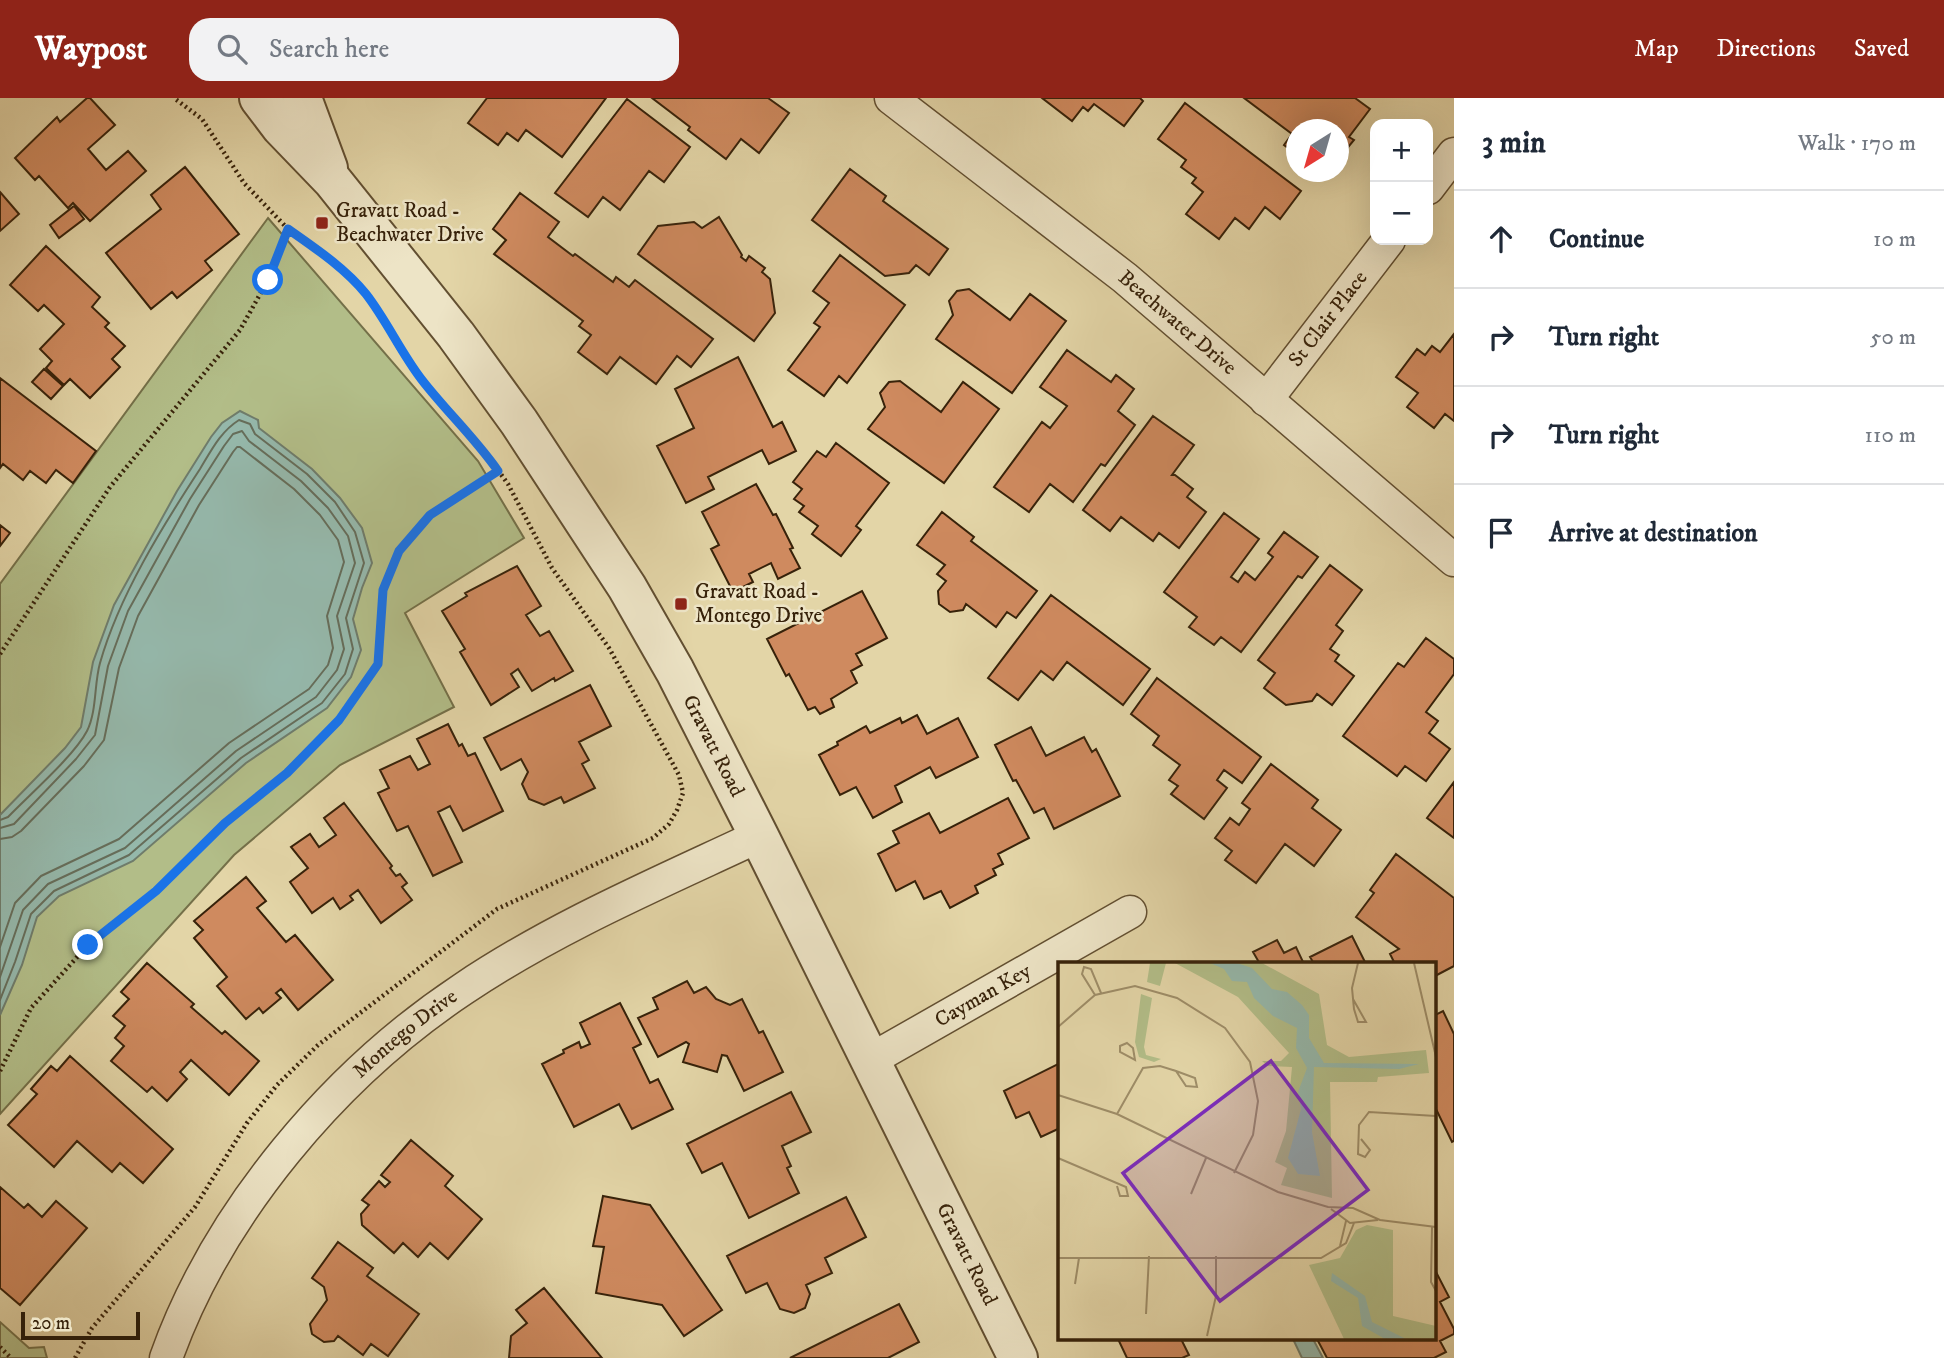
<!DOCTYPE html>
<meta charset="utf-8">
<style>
body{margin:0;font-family:"IM FELL DW Pica",serif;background:#f2f2f3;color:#1f2937}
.controls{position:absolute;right:21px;top:21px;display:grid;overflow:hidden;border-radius:14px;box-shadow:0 7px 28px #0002}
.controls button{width:63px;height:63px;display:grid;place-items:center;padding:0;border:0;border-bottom:2px solid #e0e1e3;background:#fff;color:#1f2937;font:35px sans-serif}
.compass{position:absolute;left:1286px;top:21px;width:63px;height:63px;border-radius:50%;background:#fff;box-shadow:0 7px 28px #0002;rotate:217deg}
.scale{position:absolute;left:21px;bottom:18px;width:119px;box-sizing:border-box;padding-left:7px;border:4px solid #37220a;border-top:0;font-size:19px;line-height:24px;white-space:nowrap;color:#37220a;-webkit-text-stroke:5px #ede4c6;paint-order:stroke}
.stop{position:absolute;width:21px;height:21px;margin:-16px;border:5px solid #1a73e8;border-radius:50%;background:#fff}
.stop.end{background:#1a73e8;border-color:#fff;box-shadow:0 2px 7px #0008}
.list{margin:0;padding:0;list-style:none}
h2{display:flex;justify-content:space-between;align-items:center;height:91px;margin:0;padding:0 28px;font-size:30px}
h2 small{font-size:23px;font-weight:400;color:#747a83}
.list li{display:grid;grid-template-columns:46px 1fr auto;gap:21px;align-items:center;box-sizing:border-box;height:98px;padding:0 28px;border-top:2px solid #e0e1e3}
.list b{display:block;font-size:26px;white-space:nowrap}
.list em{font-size:23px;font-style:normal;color:#747a83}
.icon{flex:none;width:38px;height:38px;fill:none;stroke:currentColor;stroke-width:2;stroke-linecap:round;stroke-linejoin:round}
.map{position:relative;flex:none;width:1454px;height:1260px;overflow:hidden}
header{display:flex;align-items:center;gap:42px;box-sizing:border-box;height:98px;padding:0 35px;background:#8f2418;color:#fff}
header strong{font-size:33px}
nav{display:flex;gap:38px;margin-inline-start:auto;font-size:24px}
.search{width:490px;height:63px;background:#f2f2f3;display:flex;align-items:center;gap:18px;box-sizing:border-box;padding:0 24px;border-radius:21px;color:#747a83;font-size:26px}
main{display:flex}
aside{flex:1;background:#fff}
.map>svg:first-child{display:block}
</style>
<header>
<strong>Waypost</strong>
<div class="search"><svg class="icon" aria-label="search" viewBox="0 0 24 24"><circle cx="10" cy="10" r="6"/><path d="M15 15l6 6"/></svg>Search here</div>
<nav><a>Map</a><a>Directions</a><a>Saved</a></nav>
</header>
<main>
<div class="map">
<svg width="1454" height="1260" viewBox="0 0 1454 1260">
<rect width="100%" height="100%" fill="#e3d5a7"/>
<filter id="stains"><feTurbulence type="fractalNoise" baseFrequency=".00286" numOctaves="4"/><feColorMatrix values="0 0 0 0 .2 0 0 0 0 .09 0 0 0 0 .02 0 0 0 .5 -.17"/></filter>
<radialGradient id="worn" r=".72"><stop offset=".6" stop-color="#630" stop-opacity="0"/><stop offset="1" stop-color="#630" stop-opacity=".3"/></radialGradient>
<path fill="#b2bd88" stroke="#747049" stroke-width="2" d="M268 120 478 363 524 440 405 515 454 609 340 667 234 757 0 1016V486Z
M0 1224 29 1250 44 1249 47 1260H0Z"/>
<path fill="#95b8ab" stroke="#6f7c6b" stroke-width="2" d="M240 313 258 322 259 330 312 371 340 400 362 430 372 465 362 490 353 521 361 552 351 579 327 610 246 665 133 763 59 798 37 819 22 867 0 917V717L65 650 81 629 93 564 114 507 177 393 211 339 222 325Z
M1293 1241H1313L1323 1260H1302Z"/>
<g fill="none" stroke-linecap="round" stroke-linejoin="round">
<path stroke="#666d5a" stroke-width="2" d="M0 722 8 719C29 697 74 658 87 633 97 613 94 586 100 565 119 498 162 429 200 371 211 353 220 334 239 322L250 326 255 336 307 376 335 404 355 434 364 465 346 520 353 551 345 576 322 605 241 660 129 757 54 793 31 816 15 864 0 902
M0 730 14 726 76 661 95 637 108 568 128 513 190 401 224 348 233 336 242 333 249 343 301 383 328 410 348 438 355 465 337 518 344 551 337 572 316 599 236 653 125 750 48 786 23 812 0 879
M0 741 12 739 21 733 84 668 104 642 119 570 138 518 199 407 233 354 237 349H240L294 391 320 417 338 442 344 464 327 518 333 550 328 567 309 591 229 645 119 741 41 778 15 805 0 849"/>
</g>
<path fill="#cf8a5f" stroke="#37220a" stroke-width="2" d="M87 0H90L115 27 88 51 106 72 128 53 146 73 90 123 73 105 68 110 39 78 35 82 15 60 57 19 60 24Z
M487 0H606L562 59 526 32 518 43 507 35 498 47 468 25Z
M652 0H768L789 15 759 55 741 41 726 61 688 32 690 29Z
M1042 0H1140L1143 3 1124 28 1094 6 1088 13 1083 9 1072 23Z
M1244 0H1355L1370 11 1349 39 1354 42 1345 53 1338 48V32H1296V56L1284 47 1292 36Z
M627 1 690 49 664 84 649 73 620 112 603 99 588 119 555 95Z
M1185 5 1301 93 1280 121 1265 109 1249 131 1235 120 1219 141 1186 116 1203 94 1192 85 1196 80 1181 69 1186 62 1158 41Z
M185 69 239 136 205 163 212 172 177 200 172 194 151 211 106 155 161 111 151 97Z
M850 71 886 98 883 103 948 151 929 177 916 167 909 175 885 178 812 122Z
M0 94 19 116 0 133Z
M520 95 559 124 548 139 573 158 575 156 613 184 616 179 629 189 635 182 713 241 691 269 677 258 656 286 620 259 607 276 578 254 591 237 579 228 583 223 494 156 506 142 493 131Z
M74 108 84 121 59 140 50 127Z
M719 119 742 157 741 159 746 163 749 158 765 170 762 174 770 181 775 215 754 243 638 156 658 128 694 124 702 130Z
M46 148 100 199 92 209 109 225 105 229 125 248 112 261 120 269 90 300 70 281 64 287 46 270 52 263 40 251 64 226 44 207 38 213 10 187Z
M840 157 905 207 847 285 839 278 824 298 788 272 820 229 814 225 829 205 813 193Z
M969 191 1010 222 1030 196 1066 223 1012 295 936 241 953 217 949 203 957 193Z
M1454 236V323L1445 316 1434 330 1407 309 1418 295 1396 279 1417 251 1425 257 1432 248 1440 254Z
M1067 252 1111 284 1116 277 1134 291 1118 313 1135 327 1105 368 1101 366 1073 404 1050 386 1029 414 994 389 1042 324 1050 330 1067 308 1040 289Z
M738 259 773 329 782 324 796 353 769 366 762 352 708 379 714 391 686 405 657 348 694 330 675 291Z
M44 271 63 288 51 301 32 284Z
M0 280 96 353 73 385 56 372 46 385 30 373 23 382 3 366 0 370Z
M900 283 941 314 963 284 999 311 944 385 868 331 885 309 880 295 889 284Z
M1153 318 1194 347 1172 377H1175L1193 391 1187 399 1206 414 1179 450 1159 435 1153 443 1121 419 1110 433 1083 412Z
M836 345 889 385 856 428 861 432 841 458 812 436 818 428 799 414 804 408 794 401 802 391 793 384 817 353 826 359Z
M756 386 773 417 776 416 793 450 790 451 800 470 778 481 771 465 749 476 753 484 733 494 711 451 719 447 702 414Z
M942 414 974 439 971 443 1037 493 1016 520 1007 514 996 529 966 506 963 512 950 514 939 506 938 493 946 483 937 476 945 467 917 447Z
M1224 415 1259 441 1231 479 1238 484 1245 474 1255 482 1273 459 1268 455 1284 434 1318 459 1302 480 1298 478 1241 554 1221 539 1214 547 1189 529 1197 519 1164 494Z
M0 427 10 435 0 448Z
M1330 467 1362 492 1336 527 1343 533 1330 551 1339 557 1335 563 1354 578 1332 607 1317 596 1312 603 1286 607 1264 590 1275 575 1258 562Z
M517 468 541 508 526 517 540 538 549 533 573 573 555 583 554 580 532 593 518 571 511 576 519 589 491 607 460 554 465 551 442 513 467 498 465 495Z
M862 493 887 540 856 556 862 567 851 573 857 585 831 601 834 609 820 616 815 609 808 612 789 576 786 578 767 541Z
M1051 497 1150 571 1123 607 1067 564 1053 582 1041 573 1018 602 988 580Z
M1426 540 1454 561V576L1426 614 1438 623 1429 635 1450 651 1426 683 1405 668 1397 678 1343 638 1398 565 1404 569Z
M1157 580 1261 659 1242 685 1224 672 1217 682 1227 690 1204 721 1171 696 1178 688 1169 682 1180 667 1153 647 1159 638 1131 616Z
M590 587 611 628 579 644 589 662 582 666 595 690 564 705 561 699 544 707 529 701 522 686 528 674 521 661 501 672 484 640Z
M917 617 927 636 958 620 978 659 936 680 930 669 895 688 902 704 873 720 856 689 840 697 819 657 838 647 837 644 866 628 870 635 900 620 902 625Z
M448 626 459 648 462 646 468 658 475 655 503 713 463 733 450 708 438 714 462 764 433 778 408 728 397 733 378 695 389 690 380 672 410 658 418 672 430 666 417 641Z
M1031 629 1046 658 1084 639 1092 654 1096 651 1120 698 1054 731 1044 710 1034 715 1016 682 1013 683 995 647Z
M1271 666 1318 702 1312 710 1341 732 1314 768 1285 746 1256 785 1225 762 1232 753 1215 740 1230 720 1239 727 1250 711 1242 705Z
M1454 684V740L1427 720Z
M1008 700 1029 740 998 756 1003 766 993 771 996 777 975 788 978 795 950 810 941 793 924 801 915 783 896 793 878 756 899 745 893 733 929 715 940 735Z
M344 705 392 768 390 770 396 778 400 776 407 785 402 789 412 802 381 825 358 792 350 798 353 802 340 811 333 800 312 815 290 784 308 770 291 749 310 736 319 749 336 737 324 720Z
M1396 756 1454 800V868L1435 878V866H1395L1390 856 1399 851 1356 819 1374 795 1370 792Z
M246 779 266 803 257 810 286 844 295 837 333 882 298 912 281 891 276 895 281 900 263 915 259 910 246 921 217 888 227 879 194 840 203 832 194 823Z
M1352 838 1366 866H1309L1313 864 1310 859Z
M1277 842 1284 855 1296 849 1304 866H1260L1253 854Z
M147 865 194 906 191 909 222 936 225 933 259 963 229 997 191 962 180 974 187 981 167 1003 152 989 147 994 111 963 124 948 115 940 125 928 113 918 129 901 121 894Z
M687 883 694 895 706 889 716 901 730 907 742 901 759 935 763 933 783 974 744 993 727 958 722 957 717 974 683 964 689 946 686 944 658 959 638 920 658 911 653 900Z
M620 905 641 946 633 950 650 985 658 981 673 1011 632 1031 619 1006 574 1029 542 966 564 955 563 952 579 944 581 950 590 946 580 925Z
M1443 913 1454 936V1043L1452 1044 1435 1009V917Z
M70 958 173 1051 143 1085 120 1065 112 1074 77 1043 54 1069 8 1027 37 996 31 991 51 968 57 973Z
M1060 965V1030L1041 1039 1029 1014 1016 1020 1004 993Z
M791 994 811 1034 782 1048 791 1068 787 1070 799 1095 749 1120 722 1065 702 1075 687 1046Z
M411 1042 453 1078 445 1088 482 1121 448 1161 430 1145 418 1159 403 1145 394 1155 362 1127 361 1116 369 1107 362 1102 379 1083 385 1089 390 1084 381 1077Z
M0 1089 24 1110 28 1106 42 1119 56 1103 87 1130 20 1207 0 1190Z
M603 1098 650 1107 722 1212 684 1238 662 1207 596 1195 604 1149 593 1148Z
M846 1099 866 1139 825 1160 832 1175 806 1187 810 1196 805 1210 794 1215 780 1211 767 1185 746 1195 727 1158Z
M338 1144 373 1170 367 1178 419 1216 388 1258 371 1246 363 1257 338 1238 334 1243 324 1244 312 1236 310 1226 327 1202 324 1189 312 1180Z
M1435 1172 1449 1199 1440 1204 1454 1231V1236L1440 1243 1446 1254 1434 1260H1327L1317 1241H1435Z
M544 1190 602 1260H509L511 1238 527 1225 516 1212Z
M899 1206 919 1244 888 1260H790Z
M1118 1241H1186L1182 1243 1189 1257 1182 1260H1127Z"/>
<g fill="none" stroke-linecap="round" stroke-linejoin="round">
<g stroke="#624f31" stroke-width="35">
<g id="minor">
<path id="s1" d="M891 0 1125 180 1454 462"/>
<path d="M1428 90 1454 56"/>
<path id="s2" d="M1266 302 1389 142"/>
<path id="s3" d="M870 962 1130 814"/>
<path id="s4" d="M166 1260C218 1114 335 976 463 891 555 829 659 785 759 738"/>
</g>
</g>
<g stroke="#624f31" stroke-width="42">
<g id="tertiary">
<path id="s5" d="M259 0 281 29 332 82 456 237 519 324 627 489 675 573 759 738 1018 1260"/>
<path d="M302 0 328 70"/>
</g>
</g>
<path stroke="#37220a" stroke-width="4.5" stroke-dasharray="2 3.5" stroke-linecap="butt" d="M0 556 110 389 240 232 268 182 288 131
M0 973 31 910 88 847 156 793 225 725 287 675 339 622 378 566 383 492 399 453 430 417 498 373
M0 1249 11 1260
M75 1260 92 1230 195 1109 247 1025 277 987 318 947 497 811 653 740 669 726 677 712 683 695 679 677 609 550 552 470 508 386 484 353 422 282 399 251 381 218 365 195 345 174 288 131 244 85 202 21 174 0"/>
<use href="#minor" stroke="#ede4c6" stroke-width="32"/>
<use href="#tertiary" stroke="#ede4c6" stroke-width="38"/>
</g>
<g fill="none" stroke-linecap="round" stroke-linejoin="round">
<path stroke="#1a73e8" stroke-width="9" d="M88 847 156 793 225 725 287 675 339 622 378 566 383 492 399 453 430 417 498 373C475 340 446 313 422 282 401 255 387 223 366 196 345 170 315 150 288 131L268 182"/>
</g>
<g fill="#8f2418" stroke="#ede4c6" stroke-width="2.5">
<rect x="315" y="118" width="14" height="14" rx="3.5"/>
<rect x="674" y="499" width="14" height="14" rx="3.5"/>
</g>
<g text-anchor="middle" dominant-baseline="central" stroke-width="5" stroke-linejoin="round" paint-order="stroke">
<g font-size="21" fill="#37220a" stroke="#ede4c6" text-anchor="start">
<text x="336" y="113">Gravatt Road -<tspan x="336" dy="24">Beachwater Drive</tspan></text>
<text x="695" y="494">Gravatt Road -<tspan x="695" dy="24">Montego Drive</tspan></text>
</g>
<g font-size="21" fill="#37220a" stroke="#ede4c6">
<text stroke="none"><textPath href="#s2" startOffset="102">St Clair Place</textPath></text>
<text stroke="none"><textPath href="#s1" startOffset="364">Beachwater Drive</textPath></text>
<text stroke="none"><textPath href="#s5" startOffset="794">Gravatt Road</textPath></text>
<text stroke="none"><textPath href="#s3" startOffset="130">Cayman Key</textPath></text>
<text stroke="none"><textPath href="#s4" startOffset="408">Montego Drive</textPath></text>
<text stroke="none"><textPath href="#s5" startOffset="1362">Gravatt Road</textPath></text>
</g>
</g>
<g transform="translate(1058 864)">
<rect width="378" height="378" fill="#e3d5a7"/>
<path d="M92 1H108L102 24 89 20ZM117 1H204L261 32 269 83 291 95 368 88 371 111 320 115 319 120H272L274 236 223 223 229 206 217 200 228 169 234 105 210 104 204 99H223L231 91 180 35ZM83 32 94 36 86 85 88 93 103 97 96 100 81 95 77 80ZM309 263 335 268V354L378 364V377H286L251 303 282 296 298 268Z" fill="#b2bd88"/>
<path d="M152 1H179L194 6 214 27 229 30 244 43 251 53V76L266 101 361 102 341 107 256 105 254 170 262 214 240 212 230 196 243 147 240 130 249 106 238 86 239 66 215 54 196 36 189 20 174 19 166 7ZM274 311 307 334 314 360 348 377H327L304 364 300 336 273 319Z" fill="#95b8ab"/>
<path fill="none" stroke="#9e8d68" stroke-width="2" d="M356 1 378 95M37 33 24 12 26 5 33 7 43 31M295 37 308 60H300L296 47 294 26 300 1M0 65 37 33 77 24 119 36 167 66 192 100 200 139 195 173 176 211M69 81 75 86 77 98 62 90V84ZM118 109 137 116 139 125 128 124ZM0 133 59 152 220 230 270 245 295 246 322 258 378 265M59 152 85 106 102 104 118 109M303 177 312 188 307 195 300 192 301 163 311 150 378 154M0 196 68 225 70 234H62L59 224M133 232 148 196M273 247 292 261 320 258M374 265 373 320 378 329M282 284 288 259M0 296H263L288 281 296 261M17 322 21 296M88 352 91 294M149 374 158 334V294"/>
<path fill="#7b2cbf" fill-opacity="0.15" stroke="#7b2cbf" stroke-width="3.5" d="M213 99 310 228 162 339 65 211Z"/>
<rect width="378" height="378" fill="none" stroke="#37220a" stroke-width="3.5"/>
</g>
<rect width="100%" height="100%" filter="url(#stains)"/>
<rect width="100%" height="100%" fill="url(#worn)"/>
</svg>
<div class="controls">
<button>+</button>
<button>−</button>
</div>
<svg class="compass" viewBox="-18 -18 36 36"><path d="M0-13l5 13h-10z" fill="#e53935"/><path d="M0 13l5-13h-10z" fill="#747a83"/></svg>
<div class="scale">20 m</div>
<div class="stop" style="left:268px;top:182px"></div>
<div class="stop end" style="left:88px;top:847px"></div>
</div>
<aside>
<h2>3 min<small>Walk · 170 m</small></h2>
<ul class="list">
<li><svg class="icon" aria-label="ahead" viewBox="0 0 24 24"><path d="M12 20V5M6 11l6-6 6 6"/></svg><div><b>Continue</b></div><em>10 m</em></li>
<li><svg class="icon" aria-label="right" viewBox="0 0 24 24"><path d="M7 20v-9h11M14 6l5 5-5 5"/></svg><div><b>Turn right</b></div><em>50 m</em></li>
<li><svg class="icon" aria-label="right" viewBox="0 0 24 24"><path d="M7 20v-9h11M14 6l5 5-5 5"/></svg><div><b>Turn right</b></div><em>110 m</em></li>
<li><svg class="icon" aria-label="arrive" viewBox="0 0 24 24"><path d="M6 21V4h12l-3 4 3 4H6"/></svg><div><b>Arrive at destination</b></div></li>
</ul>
</aside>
</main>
